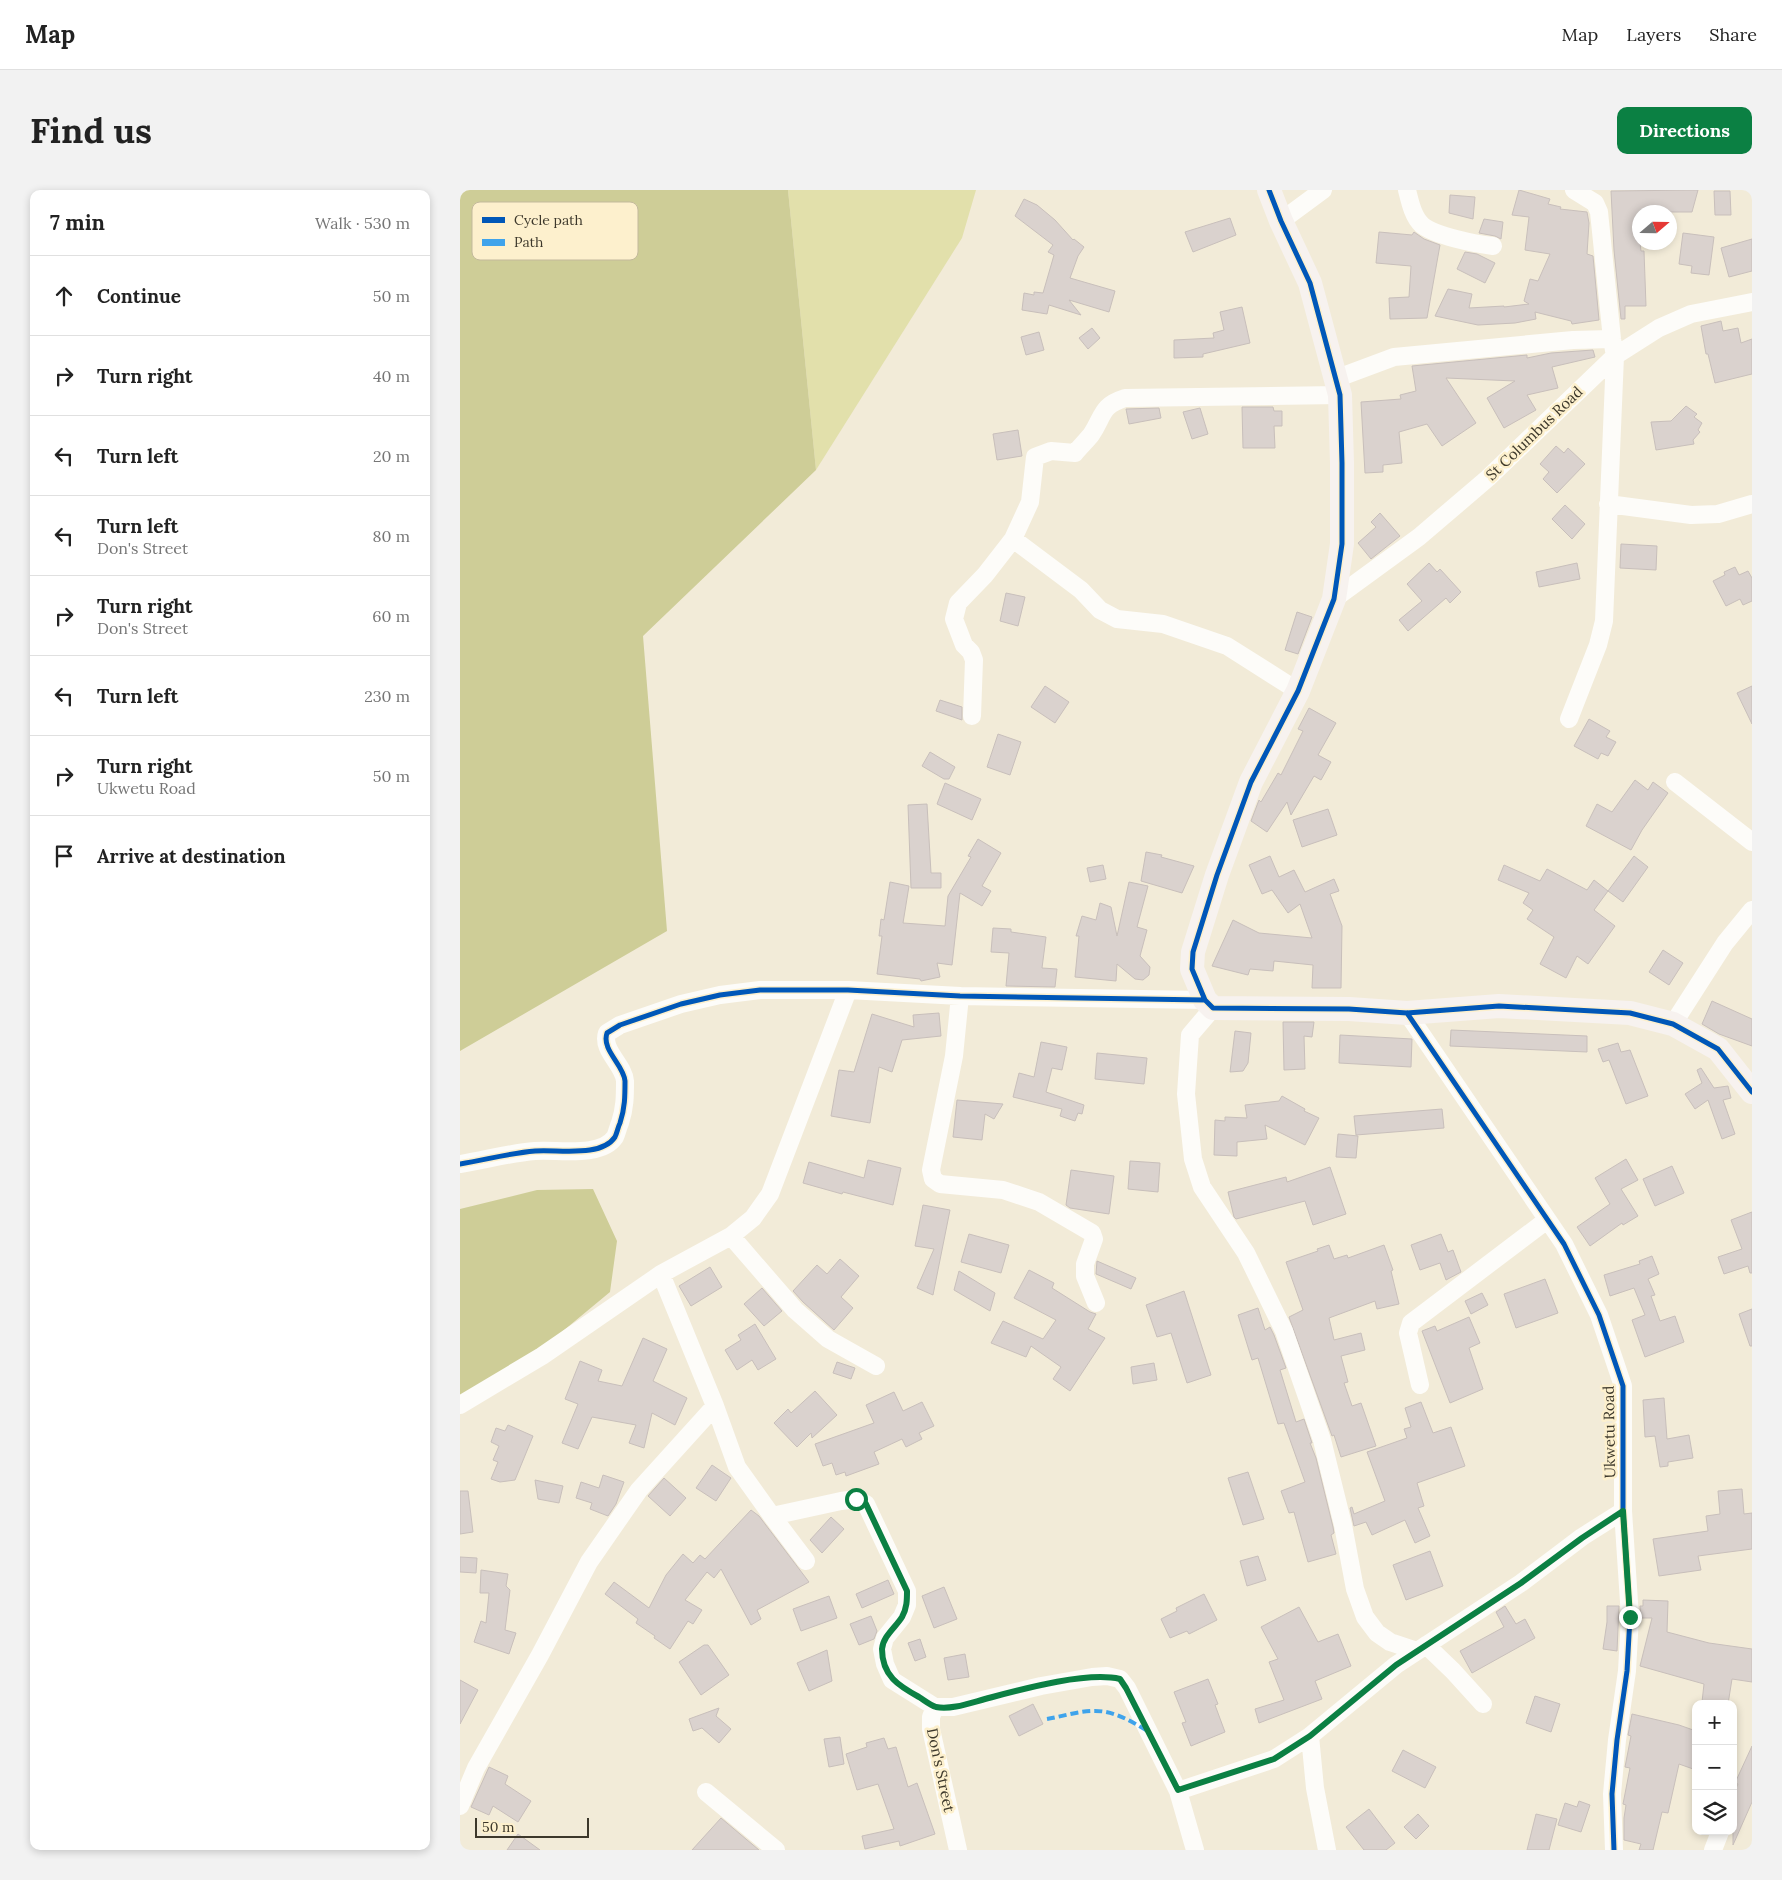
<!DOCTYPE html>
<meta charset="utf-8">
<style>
body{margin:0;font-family:Lora,serif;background:#f2f2f2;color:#222}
.controls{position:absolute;right:15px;bottom:15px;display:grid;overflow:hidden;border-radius:10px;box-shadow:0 2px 8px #0003}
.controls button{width:45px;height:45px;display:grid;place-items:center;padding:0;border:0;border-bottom:1px solid #e0e0e0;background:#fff;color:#222;font:25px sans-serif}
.compass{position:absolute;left:1172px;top:15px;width:45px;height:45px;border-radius:50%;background:#fff;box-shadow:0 2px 8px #0003;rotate:70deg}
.scale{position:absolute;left:15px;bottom:12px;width:114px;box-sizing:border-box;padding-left:5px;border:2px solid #3d382b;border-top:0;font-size:14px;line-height:18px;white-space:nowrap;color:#3d382b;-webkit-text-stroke:4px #fdf0cd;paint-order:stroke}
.stop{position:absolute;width:15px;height:15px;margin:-11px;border:4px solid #0b8043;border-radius:50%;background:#fff}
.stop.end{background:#0b8043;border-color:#fff;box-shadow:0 1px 5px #0008}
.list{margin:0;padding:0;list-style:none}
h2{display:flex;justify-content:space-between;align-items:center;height:65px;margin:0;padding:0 20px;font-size:21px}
h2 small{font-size:16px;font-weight:400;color:#767676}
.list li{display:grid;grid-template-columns:32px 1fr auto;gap:15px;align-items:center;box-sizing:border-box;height:80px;padding:0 20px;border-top:1px solid #e0e0e0}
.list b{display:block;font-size:19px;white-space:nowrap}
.list p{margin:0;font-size:16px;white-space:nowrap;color:#767676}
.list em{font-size:16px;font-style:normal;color:#767676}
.icon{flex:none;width:28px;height:28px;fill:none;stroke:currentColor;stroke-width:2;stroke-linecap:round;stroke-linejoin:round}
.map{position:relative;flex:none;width:1292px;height:1660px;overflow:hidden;border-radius:10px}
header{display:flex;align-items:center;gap:30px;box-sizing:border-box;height:70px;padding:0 25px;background:#fff;border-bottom:1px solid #e0e0e0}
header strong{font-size:24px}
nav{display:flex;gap:28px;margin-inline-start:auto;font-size:18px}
.intro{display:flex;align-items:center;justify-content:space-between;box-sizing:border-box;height:120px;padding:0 30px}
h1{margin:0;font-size:35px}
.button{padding:12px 22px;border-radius:10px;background:#0b8043;color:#fff;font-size:18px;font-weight:700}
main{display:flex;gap:30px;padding:0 30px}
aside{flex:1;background:#fff;border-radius:10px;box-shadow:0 2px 8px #0003}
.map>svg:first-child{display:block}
</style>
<header>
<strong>Map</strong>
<nav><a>Map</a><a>Layers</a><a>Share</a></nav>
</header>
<div class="intro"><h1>Find us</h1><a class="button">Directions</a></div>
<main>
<aside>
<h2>7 min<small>Walk · 530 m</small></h2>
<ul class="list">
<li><svg class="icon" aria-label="ahead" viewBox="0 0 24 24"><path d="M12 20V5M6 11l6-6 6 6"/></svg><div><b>Continue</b></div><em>50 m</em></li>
<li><svg class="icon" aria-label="right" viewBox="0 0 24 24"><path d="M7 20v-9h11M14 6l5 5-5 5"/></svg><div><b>Turn right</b></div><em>40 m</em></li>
<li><svg class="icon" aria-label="left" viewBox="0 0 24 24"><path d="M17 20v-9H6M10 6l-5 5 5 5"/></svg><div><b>Turn left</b></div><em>20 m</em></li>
<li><svg class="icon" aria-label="left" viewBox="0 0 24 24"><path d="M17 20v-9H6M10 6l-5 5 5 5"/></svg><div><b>Turn left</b><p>Don's Street</p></div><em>80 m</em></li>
<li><svg class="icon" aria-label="right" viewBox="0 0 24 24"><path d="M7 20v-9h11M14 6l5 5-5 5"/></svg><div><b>Turn right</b><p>Don's Street</p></div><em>60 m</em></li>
<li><svg class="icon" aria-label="left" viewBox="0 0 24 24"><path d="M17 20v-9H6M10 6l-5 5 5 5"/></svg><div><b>Turn left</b></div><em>230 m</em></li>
<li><svg class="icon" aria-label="right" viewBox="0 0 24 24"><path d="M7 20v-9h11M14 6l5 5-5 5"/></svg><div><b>Turn right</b><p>Ukwetu Road</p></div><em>50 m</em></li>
<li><svg class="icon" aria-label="arrive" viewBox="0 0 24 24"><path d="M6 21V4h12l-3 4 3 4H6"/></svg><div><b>Arrive at destination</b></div></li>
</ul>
</aside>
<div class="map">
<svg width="1292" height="1660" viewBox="0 0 1292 1660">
<rect width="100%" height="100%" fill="#f2ebd8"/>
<path fill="#e2e0ab" d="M328 0H516L502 48 356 280Z"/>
<path fill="#cecd97" d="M0 0H328L356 280 183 446 207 741 0 861Z
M133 999 157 1051 150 1102 68 1170 0 1214V1019L77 1000Z"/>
<path fill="#dad2ce" stroke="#c8bfbb" d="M1059 0 1090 9 1088 14 1101 17 1100 19 1127 22 1129 33 1127 64 1133 66 1139 130 1112 134 1111 131 1075 122 1076 129 1055 133 1018 135 975 126 988 99 1012 104 1009 118 1044 116V117L1069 114 1064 111 1070 89 1078 91 1090 64 1065 60 1069 27 1052 25Z
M1238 0 1232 22H1180L1178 37 1181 61H1184L1186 116H1165V129H1161L1154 60 1151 1Z
M1254 1H1270L1271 25H1255Z
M990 5 1015 7 1013 29 989 23Z
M564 9 577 15 595 30 613 50 614 49 624 57 618 66 610 88 655 101 649 122 609 110 621 125 589 115 587 124 562 120 564 103 574 105V102L583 103 594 65 588 62 593 55 555 26Z
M770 28 776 45 733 62 725 42Z
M1024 29 1043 32 1041 49 1035 46 1019 43Z
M919 42 952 45 954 42 964 49 980 55 967 128 930 129 929 108 949 107 951 76 916 73Z
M1223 43 1254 47 1249 85 1231 83 1232 76 1219 74Z
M1292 49V81L1269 87 1261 58Z
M1005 62 1017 64 1035 73 1025 93 997 79Z
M782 117 790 153 743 164V167L714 168V150L754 148 753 143 764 140 760 122Z
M1261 131 1263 141 1278 138 1281 153 1292 149V184L1255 193 1248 164H1246L1241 136Z
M632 138 640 148 628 159 619 148Z
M579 142 584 160 566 165 561 147Z
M1133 160 1135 167 1092 177 1098 198 1067 205 1076 220 1044 238 1027 208 1055 191 986 188 1016 233 982 256 967 234 939 242 942 273 923 275V282L905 283 901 212 941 209 940 205 956 201 952 176 1067 165V168L1091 163Z
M1226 216 1237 224 1234 227 1242 233 1238 240 1240 242 1233 250 1234 254 1196 260 1191 232 1211 231Z
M782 217H813L814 221H822V236H814L815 258H783Z
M699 218 701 228 669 234 666 219Z
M740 218 748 244 732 249 723 222Z
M558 240 562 266 537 270 533 244Z
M1096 256 1104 263 1108 258 1125 274 1097 303 1083 289 1089 282 1080 274Z
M1105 315 1125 334 1112 349 1092 329Z
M920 323 940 346 911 369 898 353 916 337 911 332Z
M1161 354 1197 356 1196 380 1160 378Z
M969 373 977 382 980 379 1001 402 990 413 986 408 948 441 939 430 962 411 947 394Z
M1117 373 1120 389 1079 397 1076 382Z
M1275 377 1279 385 1288 381 1292 388V411L1283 415 1280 409 1266 416 1253 391 1265 385 1264 382Z
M546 403 565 407 558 436 540 431Z
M837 422 852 427 838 464 825 460Z
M585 496 609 512 595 533 571 517Z
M1292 496V534L1277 503Z
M480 510 502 517V530L476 521Z
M849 518 876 533 858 565 871 572 861 590 854 586 831 625 827 612 807 642 791 631 799 610 801 612 818 583 821 585 843 541 838 539Z
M1129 529 1150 541 1146 547 1156 552 1148 566 1141 563 1138 569 1114 556Z
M538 544 561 552 550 585 527 577Z
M470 562 495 577 489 589H484L462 576Z
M1175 590 1188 600 1193 592 1208 603 1182 640 1171 660 1126 636 1137 614 1152 622Z
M485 593 521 609 512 630 477 614Z
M467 614 471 683H481V698H451L448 615Z
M868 619 877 645 842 657 833 630Z
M518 649 541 663 522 696 531 701 522 716 500 703 492 775 477 773 480 787 461 791 460 789 417 784 422 746H419L421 729 424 730 430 692 449 696 443 733 485 736 488 706 511 667 508 666Z
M686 662 702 665 701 667 734 676 722 703 681 691Z
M810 666 819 687 834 680 845 702 874 689 879 701 870 704 882 736 881 798H852L853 775 814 771 813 781 790 779 788 785 752 776 773 730 799 743 852 748 840 714 828 723 812 700 802 704 789 675Z
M1174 666 1188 677 1163 712 1148 701Z
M643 675 646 689 630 692 627 678Z
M1044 675 1080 691 1087 679 1127 700 1134 690 1148 701 1134 720 1155 736 1128 774 1117 766 1106 788 1080 774 1094 747 1067 729 1073 720 1063 713 1069 703 1038 690Z
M669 692 688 696 677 737 687 740 680 766 690 777 689 785 683 790 675 789 657 774 656 791 615 787 619 746H616L622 726 636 730 640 713 651 717 657 746Z
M533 738 551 739V742L586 747 582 778 597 779 595 797 546 796 549 763 531 762Z
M1203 760 1223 773 1209 795 1189 782Z
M1252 811 1292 829V856L1259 844 1242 834Z
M479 823 481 846 442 850 432 882 419 877 410 933 371 926 379 880 394 882 412 824 454 837 453 825Z
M823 832H854L852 847 844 846 845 879 824 880Z
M991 840 1127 846V862L990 856Z
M775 841 791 843 788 873 783 881 770 882Z
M880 845 952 849 951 877 879 873Z
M581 852 607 857 602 880 592 878 586 902 624 915 622 924 618 923 615 931 600 926 602 919 553 907 559 883 574 887Z
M1158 853 1161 862 1170 860 1188 906 1166 914 1149 870 1143 872 1138 859Z
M637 863 687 868 684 894 635 889Z
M1241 878 1254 898 1268 896 1271 908 1263 910 1275 944 1262 949 1248 910 1235 919 1225 904 1242 893 1237 880Z
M822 906 845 919 844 921 859 928 845 955 805 935 807 949 777 952V966L754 965 755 930 765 931V927L787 928 785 915 819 911Z
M497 910 543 914 534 929 525 924 522 950 493 947Z
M982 919 984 938 896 945 894 926Z
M878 944 898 946 896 968 876 967Z
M1166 969 1178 990 1161 999 1178 1026 1163 1035 1162 1033 1130 1056 1117 1037 1150 1014 1135 988Z
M408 970 441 978 433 1015 383 1002 382 1004 343 993 349 972 404 988Z
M670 971 700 973 698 1002 668 999Z
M1212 976 1224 1003 1195 1016 1183 989Z
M870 977 886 1024 853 1035 845 1011 776 1029 774 1027 768 1002 826 987 827 992Z
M611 980 654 986 649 1024 610 1018 606 1015Z
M463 1015 490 1020 473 1105 457 1098 474 1059 455 1056Z
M1292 1022V1083H1290L1288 1076 1264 1084 1258 1067 1282 1059 1271 1030Z
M509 1044 549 1055 541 1083 501 1072Z
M981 1044 988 1062 993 1060 1001 1082 986 1090 980 1073 960 1080 951 1055Z
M869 1055 874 1069 887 1065 888 1068 924 1055 933 1080 931 1081 939 1114 917 1119 915 1111 869 1128 874 1150 901 1143 905 1160 881 1166 888 1192 884 1193 892 1216 901 1213 916 1256 881 1267 874 1245 872 1246 829 1127 843 1120 826 1072 858 1061 857 1059Z
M1192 1066 1199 1084 1188 1089 1195 1105 1191 1106 1200 1131 1215 1126 1224 1152 1185 1167 1172 1130 1185 1125 1174 1098 1150 1106 1144 1085 1180 1074 1179 1071Z
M380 1069 399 1086 381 1107 393 1118 374 1140 343 1112 333 1101 357 1075 367 1084Z
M637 1071 676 1088 671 1099 636 1084Z
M250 1077 262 1097 231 1116 219 1096Z
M569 1080 594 1093 592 1098 630 1122 636 1124 628 1139 645 1148 610 1201 593 1189 601 1177 571 1156 566 1167 531 1153 543 1131 583 1149 596 1130 554 1108Z
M499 1081 535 1103 530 1121 494 1100Z
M1085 1089 1098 1123 1056 1138 1044 1104Z
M302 1098 322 1121 304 1136 284 1114Z
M724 1101 751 1185 727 1193 711 1143 697 1147 686 1115Z
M1022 1103 1028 1115 1011 1124 1005 1111Z
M798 1118 805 1140 810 1137 814 1145 826 1178 820 1180 836 1232 844 1229 852 1253H850L856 1268 873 1337 874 1343 871 1345 876 1364 848 1372 834 1322 829 1323 821 1301 845 1292 824 1233 818 1234 798 1168 792 1170 778 1125Z
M1292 1119V1156H1290L1279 1124Z
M1009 1127 1020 1153 1009 1158 1023 1199 990 1213 962 1141 975 1136 977 1141Z
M295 1134 316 1169 298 1180 292 1170 277 1180 265 1160 281 1150 278 1145Z
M183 1148 207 1159 193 1191 227 1208 215 1235 192 1223 184 1258 169 1253 176 1235 132 1227 118 1259 102 1253 118 1214 105 1209 120 1171 142 1180 138 1191 162 1196Z
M377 1172 395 1178 391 1189 373 1183Z
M694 1173 697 1190 673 1194 671 1177Z
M355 1201 377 1225 352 1248 351 1243 337 1257 314 1233 328 1219 331 1223Z
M434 1202 443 1221 462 1212 474 1236 459 1243 462 1249 446 1257 442 1249 414 1262 419 1274 386 1286 385 1282 376 1285 372 1273 363 1276 355 1254 414 1233 406 1215Z
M1204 1208 1207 1249 1229 1245 1233 1268 1208 1272V1276L1200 1277 1195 1246 1185 1247 1183 1210Z
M961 1212 973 1243 991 1237 1005 1276 957 1293 964 1316 958 1318 970 1346 955 1353 945 1330 912 1345 906 1332 894 1336 890 1318 892 1317 894 1324 925 1311 907 1262 947 1248 944 1239 951 1237 945 1218Z
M48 1235 73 1246 55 1290 40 1292 31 1289 38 1272 33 1270 39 1256 31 1252 36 1238 45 1241Z
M252 1275 271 1288 256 1311 236 1298Z
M788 1282 804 1329 783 1335 768 1288Z
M143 1285 164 1292 156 1314 148 1326 130 1319 132 1313 116 1308 121 1292 139 1298Z
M204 1288 226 1308 210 1326 188 1306Z
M75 1290 103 1296 99 1313 78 1309Z
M1282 1299 1284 1324 1292 1323V1359L1238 1366 1241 1380 1199 1386 1193 1349 1248 1341 1246 1326 1260 1324 1258 1301Z
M0 1301H8L13 1342 0 1344Z
M291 1320 299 1326 349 1392 297 1420 301 1429 291 1435 261 1379 254 1388 247 1382 225 1410 242 1420 233 1434 228 1431 210 1459 194 1448 195 1446 176 1433 178 1429 145 1404 154 1392 189 1418 206 1385 223 1364 233 1373 240 1365 245 1369Z
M371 1327 384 1339 362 1363 350 1350Z
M970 1361 983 1396 946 1410 933 1375Z
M798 1366 806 1390 787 1396 780 1371Z
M0 1367 17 1368 16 1383 0 1382Z
M21 1380 48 1384 46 1396 50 1400 45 1440 56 1443 49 1464 14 1452 21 1431 26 1433 29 1403H20Z
M428 1390 434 1404 402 1418 396 1404Z
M484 1397 497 1429 474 1438 462 1406Z
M744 1404 757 1430 729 1444 727 1441 710 1448 701 1429 717 1421 716 1418Z
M369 1406 377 1428 341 1441 333 1419Z
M1183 1410 1208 1411 1207 1442 1249 1453 1292 1459V1492L1272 1489 1268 1514H1251L1242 1512 1244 1494 1180 1476 1192 1428H1181L1180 1416H1183Z
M1045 1416 1056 1434 1065 1429 1075 1448 1012 1483 1000 1461 1044 1437 1036 1422Z
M1147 1416H1159L1157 1461 1143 1459 1147 1432Z
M839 1417 858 1452 878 1444 891 1476 855 1491 862 1509 799 1533 795 1519 824 1510 809 1472 818 1469 801 1437Z
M411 1426 417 1441 414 1449 399 1455 390 1434Z
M460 1449 466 1467 455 1471 448 1453Z
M244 1455H248L269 1485 241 1505 219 1472Z
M367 1460 372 1491 349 1501 337 1473Z
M505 1464 509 1487 488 1490 484 1468Z
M748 1489 758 1514 755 1515 765 1542 731 1556 722 1533 726 1532 714 1502Z
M0 1490 18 1500 0 1534Z
M1075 1506 1100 1514 1091 1542 1066 1533Z
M573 1514 583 1534 559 1546 549 1526Z
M259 1518 256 1526 271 1539 259 1553 242 1538 233 1541 229 1529Z
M1172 1524 1219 1535 1236 1541V1580L1219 1574 1208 1623 1202 1622 1193 1660H1179L1181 1654 1164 1650V1628L1166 1615 1163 1614 1170 1578 1165 1577 1171 1546 1168 1545Z
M380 1547 384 1574 369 1577 364 1549Z
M424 1548 428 1559 436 1557 448 1597 457 1593 475 1644 440 1656 439 1651 405 1659 402 1646 434 1639 418 1594 397 1600 386 1564 407 1557 406 1553Z
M1292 1556V1612L1273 1655V1604L1278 1594 1275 1593Z
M943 1560 976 1577 965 1598 932 1581Z
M29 1577 48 1586 45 1594 71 1611 58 1632 33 1616 29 1625 11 1617Z
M1119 1611 1130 1615 1121 1642 1098 1635 1105 1613 1117 1617Z
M909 1619 935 1653 926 1660H904L886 1637Z
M958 1624 969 1636 956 1649 944 1637Z
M1076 1624 1097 1629 1089 1660H1067Z
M261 1628 299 1660H232Z
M58 1644 80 1660H47Z"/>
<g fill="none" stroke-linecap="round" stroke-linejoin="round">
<path stroke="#fdfcf9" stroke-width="18" d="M947 0C950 12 953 27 962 35 975 46 1016 54 1033 56
M821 31 863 0
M875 189 934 167 1113 150 1152 149
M1148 314 1231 325 1258 324 1292 314
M553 349 621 400 640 420 657 429 703 434 767 456 838 501
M874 409 959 347 1028 288 1155 166 1199 138 1231 124 1292 112
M512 526 514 470 511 462 504 455 494 429 498 413 525 385 553 349 570 312 575 267 591 261 615 263C620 257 626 251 631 245 644 226 640 216 665 208L880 205
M1109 529 1138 455 1144 431 1155 166 1152 149 1139 22 1135 13 1114 0
M1215 592 1292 652
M500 806 494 866 471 980 473 989 480 994 543 1000 579 1012 632 1043 634 1049 625 1074V1086L636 1113
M753 818 730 845 726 904 733 969 742 997 786 1063 824 1141 862 1250 883 1335 895 1399 905 1427 917 1443 930 1452 957 1461
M947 823 1104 1054 1139 1125 1163 1196V1321L1170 1427 1167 1481 1157 1550 1152 1604 1154 1660
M1213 834 1265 753 1292 720
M0 974C25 970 50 963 75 961 97 959 141 968 155 947 157 943 158 937 160 933 165 918 165 906 165 891 164 875 141 860 147 843L160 835 221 814 260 805 300 800H388L500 806 745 810
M271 1046 335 1120 368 1149 416 1176
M201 1084 255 1216 277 1277 312 1326 381 1311 396 1309 406 1314 447 1401V1415L442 1427 425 1448 422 1459 425 1474 432 1490 475 1517
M960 1195 948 1143 951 1133 1087 1030
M0 1215 82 1166 201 1084 271 1046 293 1028 310 1004 388 800
M312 1326 346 1371
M966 1455 993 1481 1023 1514
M850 1546 855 1598 867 1660
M718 1601 814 1569 850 1546 936 1475 1061 1393 1122 1347 1163 1321
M246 1602 316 1660
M0 1616 16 1578 80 1465 129 1372 179 1300 255 1216
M498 1660 471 1539V1527L475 1517H493L581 1496 632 1487 647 1486 660 1489 667 1498 718 1601 735 1660
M1253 1660 1260 1642"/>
<path stroke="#f7f2ef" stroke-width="24" d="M809 0 821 31 850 93 880 205 882 273V354L874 409 838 501 791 592 757 685 733 762 732 779 745 810 753 818 889 819 947 823 1039 816 1170 823 1213 834 1258 859 1292 902"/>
<path stroke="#3fa3eb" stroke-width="4" stroke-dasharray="8 4" stroke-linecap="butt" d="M587 1529C605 1526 627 1518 646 1522 661 1525 674 1533 686 1540"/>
<g stroke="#fdf0cd" stroke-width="8">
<path id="cycleway" d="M809 0 821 31 850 93 880 205 882 273V354L874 409 838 501 791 592 757 685 733 762 732 779 745 810 753 818 889 819 947 823 1039 816 1170 823 1213 834 1258 859 1292 902
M947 823 1104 1054 1139 1125 1163 1196V1321L1170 1427 1167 1481 1157 1550 1152 1604 1154 1660
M0 974C25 970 50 963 75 961 97 959 141 968 155 947 157 943 158 937 160 933 165 918 165 906 165 891 164 875 141 860 147 843L160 835 221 814 260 805 300 800H388L500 806 745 810"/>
</g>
<use href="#cycleway" stroke="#0057b8" stroke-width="5"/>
</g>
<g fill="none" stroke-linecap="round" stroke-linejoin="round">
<path stroke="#0b8043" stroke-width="6" d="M396 1309 406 1314 447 1401C447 1410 447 1418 442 1427 436 1437 423 1446 422 1459 422 1486 439 1496 459 1507 464 1510 470 1515 476 1517 491 1520 510 1513 525 1509 559 1500 626 1481 660 1489L666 1498 718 1600 814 1569 850 1546 936 1475 1061 1393 1122 1348 1163 1321 1170 1427"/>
</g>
<g text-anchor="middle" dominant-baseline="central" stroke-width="5" stroke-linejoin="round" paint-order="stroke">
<g font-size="15" fill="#3d382b" stroke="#fdf0cd">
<text transform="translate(1074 243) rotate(-44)">St Columbus Road</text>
<text transform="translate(1149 1242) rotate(-91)">Ukwetu Road</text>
<text transform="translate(481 1580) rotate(78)">Don's Street</text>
</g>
</g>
<rect x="12" y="12" width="166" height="58" rx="8" fill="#fdf0cd" stroke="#c3b99c" stroke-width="1"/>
<rect x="22" y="27" width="23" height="6" fill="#0057b8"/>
<rect x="22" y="49" width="23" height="7" fill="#3fa3eb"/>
<g font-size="14" fill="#3d382b">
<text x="54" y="35">Cycle path</text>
<text x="54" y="57">Path</text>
</g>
</svg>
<div class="controls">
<button>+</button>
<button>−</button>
<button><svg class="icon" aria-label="layers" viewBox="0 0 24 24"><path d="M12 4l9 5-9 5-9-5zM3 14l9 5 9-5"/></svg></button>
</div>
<svg class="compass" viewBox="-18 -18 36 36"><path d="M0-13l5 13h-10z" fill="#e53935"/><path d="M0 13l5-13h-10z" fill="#767676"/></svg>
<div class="scale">50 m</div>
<div class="stop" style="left:396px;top:1309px"></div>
<div class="stop end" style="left:1170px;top:1427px"></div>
</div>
</main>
